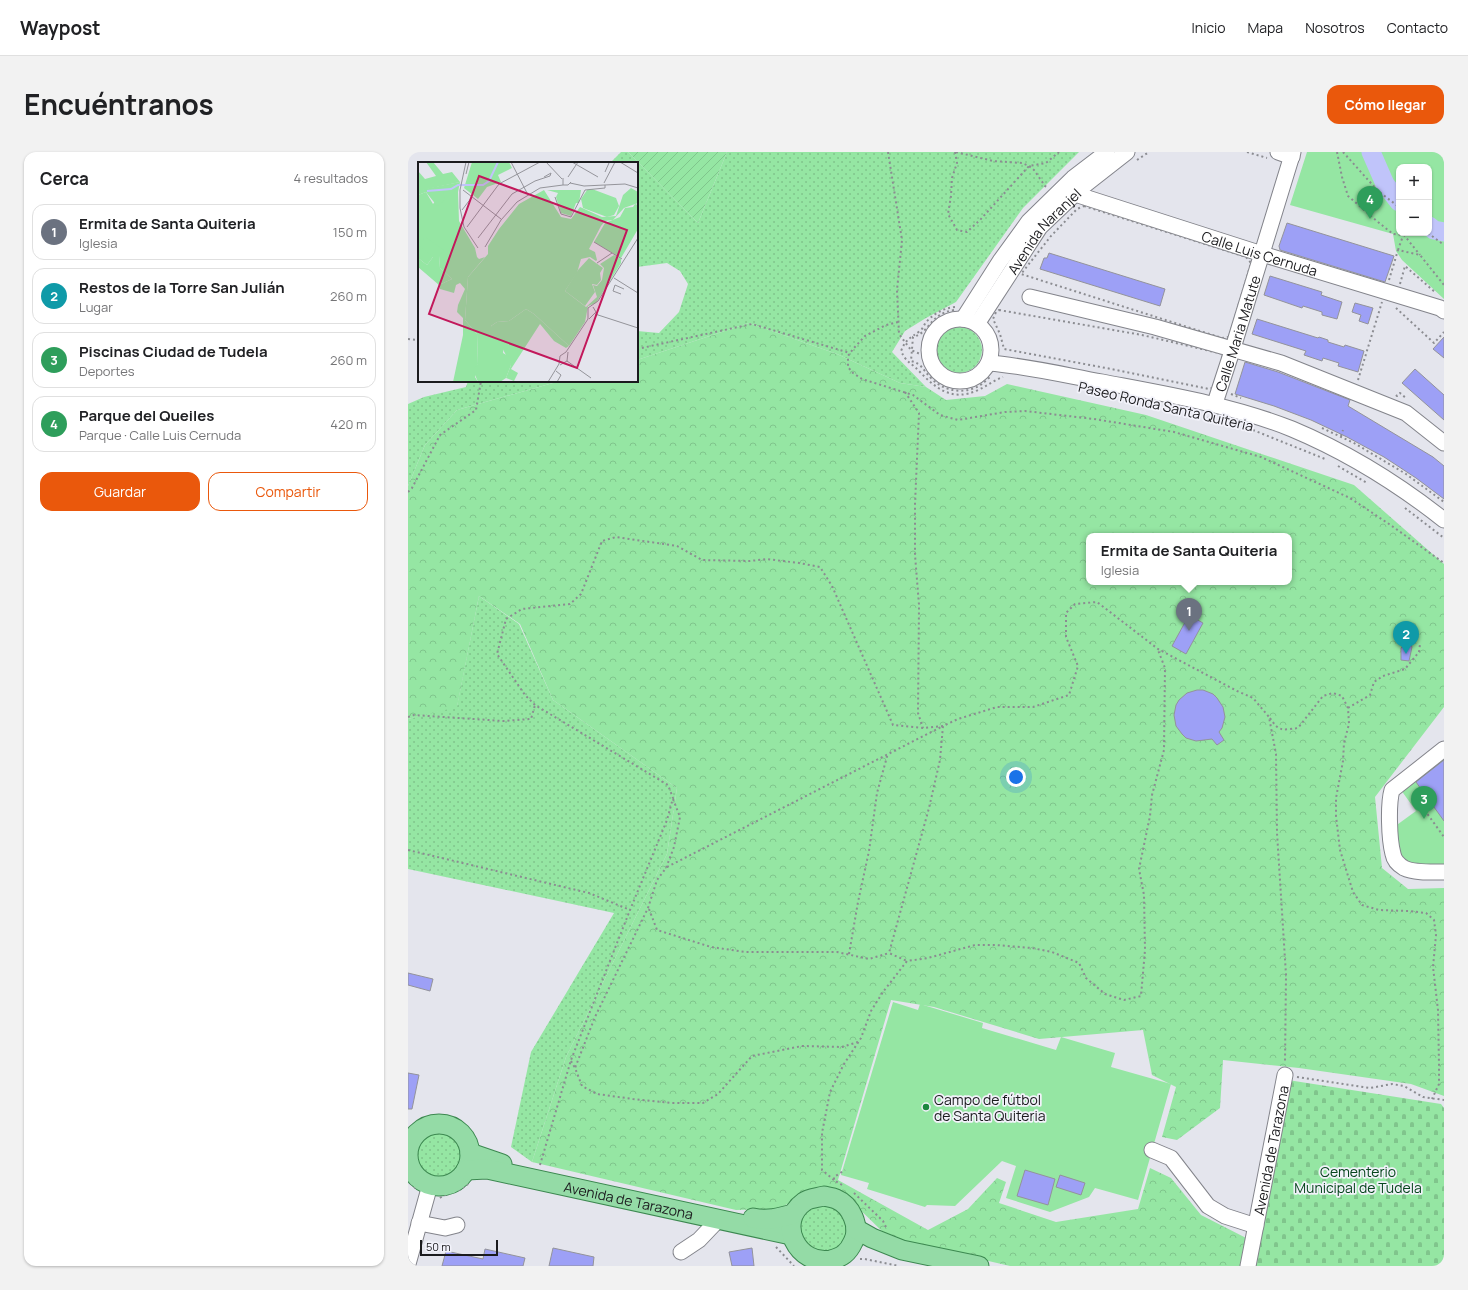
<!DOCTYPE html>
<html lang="es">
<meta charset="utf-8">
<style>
body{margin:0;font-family:Manrope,sans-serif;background:#f2f2f2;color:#202124}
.controls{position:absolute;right:12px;top:12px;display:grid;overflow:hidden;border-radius:8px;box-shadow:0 1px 3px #0004}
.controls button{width:36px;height:36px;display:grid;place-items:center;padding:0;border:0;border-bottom:1px solid #e0e0e0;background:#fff;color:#202124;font:20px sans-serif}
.scale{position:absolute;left:12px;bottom:10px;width:78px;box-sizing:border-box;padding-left:4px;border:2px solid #1b1b1e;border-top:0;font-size:11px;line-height:14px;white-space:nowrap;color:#1b1b1e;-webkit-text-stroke:3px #f2f2fa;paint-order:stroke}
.you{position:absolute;left:608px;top:625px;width:14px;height:14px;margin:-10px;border:3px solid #fff;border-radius:50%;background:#1a73e8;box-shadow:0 0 0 6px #1a73e833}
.badge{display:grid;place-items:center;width:26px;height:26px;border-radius:50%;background:#ea580c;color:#fff;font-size:13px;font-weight:700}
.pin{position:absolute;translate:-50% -33px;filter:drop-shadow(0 1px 2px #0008)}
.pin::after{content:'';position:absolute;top:21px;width:14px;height:12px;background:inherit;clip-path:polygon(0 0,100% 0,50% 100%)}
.popup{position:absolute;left:678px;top:381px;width:206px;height:52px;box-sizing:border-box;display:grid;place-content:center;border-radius:8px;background:#fff;filter:drop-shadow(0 1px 3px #0005);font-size:13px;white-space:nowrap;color:#757577}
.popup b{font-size:15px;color:#202124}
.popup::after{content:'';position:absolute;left:50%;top:100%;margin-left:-8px;border:8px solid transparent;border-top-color:#fff}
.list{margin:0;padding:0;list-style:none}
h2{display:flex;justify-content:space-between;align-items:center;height:52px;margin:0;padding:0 16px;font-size:17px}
h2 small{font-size:13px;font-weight:400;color:#757577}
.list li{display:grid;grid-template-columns:26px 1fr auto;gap:12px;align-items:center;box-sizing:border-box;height:56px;margin:0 8px 8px;padding:0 8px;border:1px solid #e0e0e0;border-radius:12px}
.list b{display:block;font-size:15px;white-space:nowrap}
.list p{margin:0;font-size:13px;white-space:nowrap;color:#757577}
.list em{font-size:13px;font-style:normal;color:#757577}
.actions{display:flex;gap:8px;padding:12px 16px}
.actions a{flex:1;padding:9px 0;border:1px solid #ea580c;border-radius:12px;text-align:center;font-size:14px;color:#ea580c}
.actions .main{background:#ea580c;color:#fff}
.map{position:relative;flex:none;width:1036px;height:1114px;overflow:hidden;border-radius:12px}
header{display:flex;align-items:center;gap:24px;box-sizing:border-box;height:56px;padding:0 20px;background:#fff;border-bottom:1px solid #e0e0e0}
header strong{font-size:19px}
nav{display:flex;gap:22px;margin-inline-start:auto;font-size:14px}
.intro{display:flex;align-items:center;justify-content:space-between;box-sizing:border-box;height:96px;padding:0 24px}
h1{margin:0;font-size:28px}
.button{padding:10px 18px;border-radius:12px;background:#ea580c;color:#fff;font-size:14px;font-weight:700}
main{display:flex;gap:24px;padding:0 24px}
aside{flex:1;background:#fff;border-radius:12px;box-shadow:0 1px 3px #0004}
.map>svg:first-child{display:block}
</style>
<header>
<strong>Waypost</strong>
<nav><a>Inicio</a><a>Mapa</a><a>Nosotros</a><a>Contacto</a></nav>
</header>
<div class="intro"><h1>Encuéntranos</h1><a class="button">Cómo llegar</a></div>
<main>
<aside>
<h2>Cerca<small>4 resultados</small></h2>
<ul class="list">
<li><span class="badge" style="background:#6b7280">1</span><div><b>Ermita de Santa Quiteria</b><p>Iglesia</p></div><em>150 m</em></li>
<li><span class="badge" style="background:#0f9aa8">2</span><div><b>Restos de la Torre San Julián</b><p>Lugar</p></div><em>260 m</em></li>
<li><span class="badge" style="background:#2e9e5b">3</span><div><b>Piscinas Ciudad de Tudela</b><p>Deportes</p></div><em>260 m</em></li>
<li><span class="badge" style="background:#2e9e5b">4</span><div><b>Parque del Queiles</b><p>Parque · Calle Luis Cernuda</p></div><em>420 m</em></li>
</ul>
<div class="actions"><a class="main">Guardar</a><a>Compartir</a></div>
</aside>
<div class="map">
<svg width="1036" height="1114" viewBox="0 0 1036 1114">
<defs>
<pattern id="grass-dots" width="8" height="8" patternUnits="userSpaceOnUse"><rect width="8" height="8" fill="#95e6a3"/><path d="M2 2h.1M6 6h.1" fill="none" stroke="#80c58c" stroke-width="1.8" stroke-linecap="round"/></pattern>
<pattern id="forest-crowns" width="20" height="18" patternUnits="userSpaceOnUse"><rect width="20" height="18" fill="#95e6a3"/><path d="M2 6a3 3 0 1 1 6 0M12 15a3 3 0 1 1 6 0" fill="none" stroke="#80c58c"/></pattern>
<pattern id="cemetery-stones" width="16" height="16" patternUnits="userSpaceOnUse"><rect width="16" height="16" fill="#95e6a3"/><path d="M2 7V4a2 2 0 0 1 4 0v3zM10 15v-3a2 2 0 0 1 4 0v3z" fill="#80c58c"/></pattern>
<pattern id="garden-furrows" width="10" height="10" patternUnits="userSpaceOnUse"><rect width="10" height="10" fill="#95e6a3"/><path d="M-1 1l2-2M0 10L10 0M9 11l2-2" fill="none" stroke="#80c58c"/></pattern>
</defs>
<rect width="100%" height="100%" fill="#e4e5ed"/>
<path fill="url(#grass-dots)" d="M213 0H220L290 71 319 0H671L615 56 548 150 518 166 497 179 484 200 518 235 492 231 429 202 341 171 229 208V179L251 181 271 160 280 132 272 119 259 111 229 115V11H202Z
M528 198a23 23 0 1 1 46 0a23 23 0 1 1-46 0Z
M60 229H152L49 258 17 293 0 334V252L16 245 58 235Z
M71 444 111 472 145 548 269 636 259 702 158 905 124 1010 103 995 123 900 206 761 0 717V567L49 554Z
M8 1002a24 24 0 1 1 48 0a24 24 0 1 1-48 0Z
M391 1077a24 24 0 1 1 48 0a24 24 0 1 1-48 0Z"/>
<path fill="url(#forest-crowns)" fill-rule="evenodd" d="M341 171 429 202 492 231 518 235 538 248 577 244 599 232 738 263 946 333 1036 412V555L967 645 974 716 1000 737 1036 736V944L1003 932 891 916 815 908 812 956 769 988 754 985 768 935 744 923 735 878 631 887 526 855 483 848 430 1028 520 1078 560 1057 589 1026 598 1030 591 1051 648 1070 730 1057 742 1016 763 1026 793 1063 844 1089 837 1114H602L481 1086 437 1043 393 1044 371 1057 328 1058 124 1010 158 905 259 702 269 636 145 548 112 472 71 444 49 555 0 567V334L17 293 49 258 152 229H229V208ZM681 384H881V430H681Z"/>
<path fill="url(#cemetery-stones)" d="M880 928 1033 952 1036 956V1114H847Z"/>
<path fill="#95e6a3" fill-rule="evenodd" d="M899 0H1036V147L994 108 988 99 985 82 882 53ZM991 15H1021V81H991Z
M1036 605V716L1006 714 994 709 986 675 1008 659 993 638Z
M485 850 510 858 512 852 575 871 574 876 648 898 653 885 707 901 703 915 763 932 730 1048 687 1036 681 1045 642 1060 598 1046 608 1014 594 1009 547 1054 519 1053 517 1055 459 1037 461 1031 433 1023Z"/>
<path fill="url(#garden-furrows)" d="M220 0H319L290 71Z"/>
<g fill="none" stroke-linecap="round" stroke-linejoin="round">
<path stroke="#c0c4fa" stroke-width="19" d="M963 0 977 32 991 50
M1021 74 1026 78 1036 80"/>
</g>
<path fill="#9da0f6" stroke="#93939a" d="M879 71 986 104 977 130 872 98 871 94Z
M641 101 757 137 752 154 632 117 636 106H639Z
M862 124 914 140 913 143 934 150 929 167 914 163V160L895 154 894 156 856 143Z
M947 151 965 156 960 172 951 169 953 163 944 160Z
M849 167 910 186 911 185 920 188V190L936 195 937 193 956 199 950 220 930 214 931 211 915 206 914 209 896 203 898 199 844 182Z
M1036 185V206L1025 197Z
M837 210 870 220 942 248 940 254 1025 305 1036 314V347L1008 326 976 305 939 285 903 268 866 254 827 242Z
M1007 217 1036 243V268L994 231Z
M781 463 795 471 778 502 764 494Z
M998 491H1002L1004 495 1001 509 993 508V496Z
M789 538H795L805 542 809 546 815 555 817 565 814 576 811 580 816 588 809 593 804 587 788 589 778 586 774 582 768 574 766 563 768 553 771 548 779 541Z
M1036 608V669L1008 630Z
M0 821 25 827 22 839 0 833Z
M0 921 11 923 4 957H0Z
M617 1018 647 1027 640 1053 609 1044Z
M652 1023 677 1031 673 1043 648 1035Z
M145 1096 186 1105 185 1114H141Z
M344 1096 346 1114H324L321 1100Z
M77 1097 117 1106 115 1114H34L38 1099 75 1107Z"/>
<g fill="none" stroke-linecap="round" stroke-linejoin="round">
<g stroke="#83848b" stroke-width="17">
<g id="minor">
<path d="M870 0 884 5"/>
<path id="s1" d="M667 42 854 102 1032 156 1036 159"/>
<path d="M622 145 747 175 873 211 998 261 1036 291"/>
<path d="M555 167 592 109 621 69 665 26 699 0"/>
<circle cx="552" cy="198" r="31"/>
<path id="s2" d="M569 172 632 75 673 36 719 0"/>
<path d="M581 211C619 214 656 223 694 230 757 242 824 253 884 277 939 300 989 331 1036 368"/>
<path id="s3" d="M808 248 825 196 885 0"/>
<path d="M1036 597 984 638C980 652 981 687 985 702 986 708 991 713 996 716 1006 721 1025 720 1036 720"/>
<path d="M744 998 763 1006 800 1054 817 1064 848 1074"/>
<path d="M11 1071 37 1076 49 1073"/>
<path d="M273 1100 291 1088 311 1067"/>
<path d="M0 1112 22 1033"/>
<path id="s4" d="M840 1114 877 923"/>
</g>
</g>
<g stroke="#3c8850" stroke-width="21">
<g id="major">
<circle cx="31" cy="1003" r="31"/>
<path d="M62 1001 94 1012"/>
<path id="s5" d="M58 1018 79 1017 383 1083"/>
<path d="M416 1044C420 1045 424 1045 428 1047 443 1053 453 1075 445 1090 440 1101 434 1105 423 1108 389 1114 368 1070 396 1050 401 1046 409 1046 416 1044Z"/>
<path d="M345 1066C359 1069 371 1066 385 1062"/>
<path d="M448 1077 464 1086 494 1098 571 1114"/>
</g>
</g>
<path stroke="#8b8c91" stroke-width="2" stroke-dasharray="2 3" stroke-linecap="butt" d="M480 0 494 88 489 138 491 182 503 198 521 206
M547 0 549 11 544 26 543 44 540 62 549 78 559 80 572 68 621 14 638 11 651 0
M548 0 585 9 614 11 621 14 626 18 637 34 639 35
M839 0 859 6
M929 0 934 25 940 44 970 70 985 82 996 83 1012 103
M935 0 970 39 991 55
M1034 0 1036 2
M729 8 741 0
M676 54 838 105 843 111 821 185 814 186 613 122 643 84 669 57Z
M1020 81 1036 93
M990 98 996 81
M981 128 990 98 1012 103 1036 133
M992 132 997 114 1028 141
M547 155C536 156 527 161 519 169 516 172 515 177 512 179 501 187 498 187 493 199 499 212 503 210 511 219 528 237 545 250 570 238 579 234 586 228 595 225
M988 156 1026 191 1036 180
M546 158C521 162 523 180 505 185L503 209C515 212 515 219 524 227 537 240 558 243 574 232 577 230 580 226 584 224
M591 158 734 183 815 202 807 235 801 237 698 216 596 197 592 182 585 167 588 160Z
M490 170 478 173 457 184 445 197 440 204V215L445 221 454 227 505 243 532 263 550 268 597 260 617 259 686 267 766 280 853 305 942 346 981 372 1036 411
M0 187 11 188
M229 197 344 172 442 201
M950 228 974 150
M497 240 511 261 507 352V403L511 453 510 561 515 576
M823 242 833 246
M988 243 989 244 992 241 999 247
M785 262 839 276
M914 276 946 291 998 322 1036 350
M845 278 917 307
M933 284 935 278
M930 314 959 331
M0 340 4 336 32 283 68 258 73 229
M997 356 1036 386
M940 556 962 543 966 530 975 524 997 517 1011 500 1012 492
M0 565 6 563 95 569 123 567 127 553
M862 566C871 580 874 578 890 576L915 544 925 541 934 544 940 556 941 572 936 591 935 609 928 646V664L932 698 945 740 954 753 971 758 1001 759 1018 761 1026 768 1028 783 1025 815 1030 858 1031 913V932L1024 947
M1008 646 1036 685
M265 647 272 665 266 695 258 716 249 728 240 756 187 865 167 916 174 934 189 942 225 947 264 951H295L310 942 344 904 394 894 434 895 450 890
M0 698 181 741 222 758
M259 715 535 574 532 608 521 656 481 801 499 809
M241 757 249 778 303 795 337 800H429L461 807 481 801
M441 802 450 750 461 699 469 641 480 601
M163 909 167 916
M889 925 962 936 984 932 996 934 1015 945 1036 948
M132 1013 163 908 222 758 259 668 265 646 260 633 127 553 117 543 89 502 98 467 114 457 162 452 173 442 194 389 208 385 269 394 294 408 342 409 359 407 391 411 412 415 424 434 485 573 515 576 535 574 550 567 589 555H625L661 543 670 514 658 485V461L667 452 689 450 750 497 829 539 845 546 861 565 868 602 869 681 878 823 877 911
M0 1027 8 1037
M426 1028 414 1018V981L422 940 436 912 453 886 463 859 475 840 499 809 520 806 567 793H588L624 796 644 800 671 811 678 826 697 842 716 848 733 844 737 798 736 743 731 717 742 664 744 643 756 598 757 516 750 498
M434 1033 426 1028V1025L437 1018
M446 1041 475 1069 479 1077
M32 1046C41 1039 50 1041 60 1032
M368 1095 386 1114
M452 1107H457L491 1114"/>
<use href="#minor" stroke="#fff" stroke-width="15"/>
<use href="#major" stroke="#94dba6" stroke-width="19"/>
</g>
<circle fill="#1b873e" stroke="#f2f2fa" stroke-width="1.5" cx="518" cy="955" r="4"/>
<g text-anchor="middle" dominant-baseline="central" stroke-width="3.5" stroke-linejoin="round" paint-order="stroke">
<g font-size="14" fill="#1b1b1e" stroke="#f2f2fa">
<text stroke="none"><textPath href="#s2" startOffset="115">Avenida Naranjel</textPath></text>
<text stroke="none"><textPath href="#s1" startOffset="194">Calle Luis Cernuda</textPath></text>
<text stroke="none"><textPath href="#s3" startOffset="70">Calle Maria Matute</textPath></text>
<text transform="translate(758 254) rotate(13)">Paseo Ronda Santa Quiteria</text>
<text stroke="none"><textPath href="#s4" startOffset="118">Avenida de Tarazona</textPath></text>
<text stroke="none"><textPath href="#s5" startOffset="166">Avenida de Tarazona</textPath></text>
</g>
<g font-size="14" fill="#1b1b1e" stroke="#f2f2fa" text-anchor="start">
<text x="526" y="947">Campo de fútbol<tspan x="526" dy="16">de Santa Quiteria</tspan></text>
</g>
<g font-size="14" fill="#06461c" stroke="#f2f2fa">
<text x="950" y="1019">Cementerio<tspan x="950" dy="16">Municipal de Tudela</tspan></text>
</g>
</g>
<g transform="translate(10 10)">
<rect width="220" height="220" fill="#e4e5ed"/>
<path d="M25 29 40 30 41 59 57 86 59 95 61 97 67 95 50 115 47 158 59 172 60 202 57 215 60 220H35L45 173V156L39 150 40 143 47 127 42 121 38 123 36 131 22 127 21 123 34 117 22 106 21 94 15 95 9 103 0 96V33L8 30 15 42ZM108 147 116 152 151 184 148 186 136 179 122 162 93 207 100 211 96 219 88 216 93 203 73 164 79 160 91 159Z" fill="#95e6a3"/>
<path d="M42 20 40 30H25L27 38 19 44 8 30 0 33 1 28ZM213 26 220 30V41L206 46 195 58 187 59 183 64 171 87 177 90 179 98 178 99 172 95 163 97 159 111 147 129 168 145 179 135 175 123 179 124 184 118 186 106 182 102 196 93 203 97V101L178 141 170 144 167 160 151 184 116 152 108 147 91 159 79 160 73 164 87 172 85 191 92 195 93 203 88 216 82 220H60L55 208 60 202 59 172 47 158 50 115 70 92V84L81 67 101 42 126 28 143 55 153 57 162 45 184 55 198 54 205 33Z" fill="#95e6a3"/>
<path d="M217 42 220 43V67L203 96 176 80 187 61 202 55 207 46 215 45Z" fill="#95e6a3"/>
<path d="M54 0H91L94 6 80 13 83 20 69 25 60 37 46 26ZM174 27 198 36 201 44 196 53 189 55 165 46 163 37 169 28ZM129 28H163L161 41H158L153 54 143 51 138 35 140 31ZM171 96 185 106 182 111 183 118 179 123 174 122 177 130 167 144 147 129 160 108Z" fill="#95e6a3"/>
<path d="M8 0H15L25 12 34 10 42 20 0 29V9L7 17 18 14ZM7 75 26 88 21 94 22 106 34 117 21 123 0 105V96L9 103 15 95 0 83Z" fill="#95e6a3"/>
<path fill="none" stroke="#c0c4fa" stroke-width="2" d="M9 29 33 27 40 23H65L71 19 80 0"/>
<path fill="none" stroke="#94949a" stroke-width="1" d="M48 0 42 28V46L46 65 60 86M93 0 109 31M128 0 144 17M154 0 180 15M202 0 220 11M187 10 191 1 189 0M48 12 51 0M150 15 160 0M145 16V23H150L153 20M152 21 166 24 207 22 220 26M186 21 197 0M45 28 83 57M137 35 143 52 153 55 167 28 187 26V23M44 48 54 35M49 65 81 22 122 0M60 76 94 32 117 19 132 14 133 11 126 15M176 80 204 97M67 85 83 58 99 40 122 26 145 23M179 101 194 91M196 116 220 131M203 132 195 129 197 123 206 127M177 152 220 166M171 157 178 150 175 145M149 199 173 216M142 203 149 199 150 190M138 209 143 213 139 220M130 220 141 202 142 194 148 190 170 157V146L180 139 220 76"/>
<path fill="#c2185b" fill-opacity="0.15" stroke="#c2185b" stroke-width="2" d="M61 14 209 68 159 206 11 152Z"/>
<rect width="220" height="220" fill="none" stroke="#1b1b1e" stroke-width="2"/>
</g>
</svg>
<div class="controls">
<button>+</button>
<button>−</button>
</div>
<div class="scale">50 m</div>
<div class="you"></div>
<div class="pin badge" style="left:781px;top:479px;background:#6b7280">1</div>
<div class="popup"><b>Ermita de Santa Quiteria</b>Iglesia</div>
<div class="pin badge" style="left:998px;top:502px;background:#0f9aa8">2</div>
<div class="pin badge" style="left:1016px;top:667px;background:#2e9e5b">3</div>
<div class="pin badge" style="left:962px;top:67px;background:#2e9e5b">4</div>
</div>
</main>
